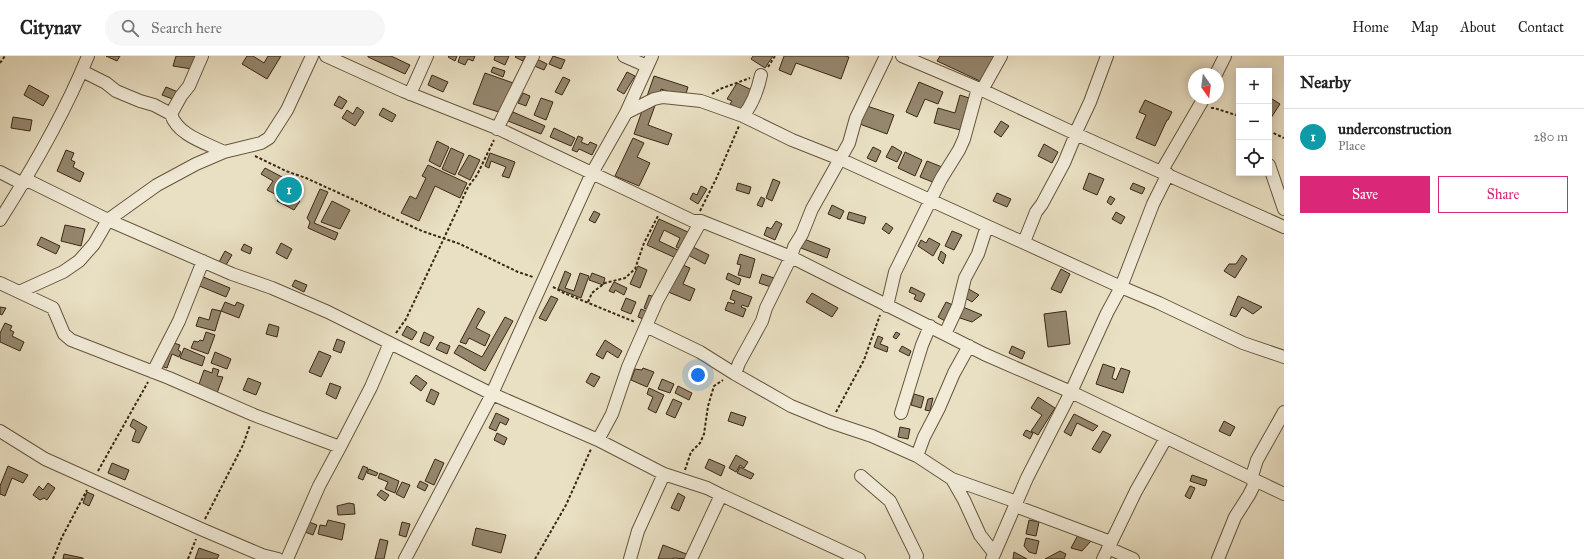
<!DOCTYPE html>
<meta charset="utf-8">
<style>
body{margin:0;font-family:"IM FELL Great Primer",serif;background:#f6f6f6;color:#222}
.controls{position:absolute;right:12px;top:12px;display:grid;overflow:hidden;border-radius:0px;box-shadow:0 2px 10px #0003}
.controls button{width:36px;height:36px;display:grid;place-items:center;padding:0;border:0;border-bottom:1px solid #e0e0e0;background:#fff;color:#222;font:20px sans-serif}
.compass{position:absolute;left:1188px;top:12px;width:36px;height:36px;border-radius:50%;background:#fff;box-shadow:0 2px 10px #0003;rotate:166deg}
.you{position:absolute;left:698px;top:319px;width:14px;height:14px;margin:-10px;border:3px solid #fff;border-radius:50%;background:#1a73e8;box-shadow:0 0 0 6px #1a73e833}
.badge{display:grid;place-items:center;width:26px;height:26px;border-radius:50%;background:#db2777;color:#fff;font-size:13px;font-weight:700}
.pin{position:absolute;translate:-50% -50%;border:2px solid #fff;box-shadow:0 1px 4px #0006}
.list{margin:0;padding:0;list-style:none}
h2{display:flex;justify-content:space-between;align-items:center;height:52px;margin:0;padding:0 16px;font-size:17px}
h2 small{font-size:13px;font-weight:400;color:#767676}
.list li{display:grid;grid-template-columns:26px 1fr auto;gap:12px;align-items:center;box-sizing:border-box;height:56px;padding:0 16px;border-top:1px solid #e0e0e0}
.list b{display:block;font-size:15px;white-space:nowrap}
.list p{margin:0;font-size:13px;white-space:nowrap;color:#767676}
.list em{font-size:13px;font-style:normal;color:#767676}
.actions{display:flex;gap:8px;padding:12px 16px}
.actions a{flex:1;padding:9px 0;border:1px solid #db2777;border-radius:0px;text-align:center;font-size:14px;color:#db2777}
.actions .main{background:#db2777;color:#fff}
.icon{flex:none;width:22px;height:22px;fill:none;stroke:currentColor;stroke-width:2;stroke-linecap:round;stroke-linejoin:round}
.map{position:relative;flex:none;width:1284px;height:503px;overflow:hidden}
header{display:flex;align-items:center;gap:24px;box-sizing:border-box;height:56px;padding:0 20px;background:#fff;border-bottom:1px solid #e0e0e0}
header strong{font-size:19px}
nav{display:flex;gap:22px;margin-inline-start:auto;font-size:14px}
.search{width:280px;height:36px;background:#f6f6f6;display:flex;align-items:center;gap:10px;box-sizing:border-box;padding:0 14px;border-radius:22px;color:#767676;font-size:15px}
main{display:flex}
aside{flex:1;background:#fff}
.map>svg:first-child{display:block}
</style>
<header>
<strong>Citynav</strong>
<div class="search"><svg class="icon" aria-label="search" viewBox="0 0 24 24"><circle cx="10" cy="10" r="6"/><path d="M15 15l6 6"/></svg>Search here</div>
<nav><a>Home</a><a>Map</a><a>About</a><a>Contact</a></nav>
</header>
<main>
<div class="map">
<svg width="1284" height="503" viewBox="0 0 1284 503">
<rect width="100%" height="100%" fill="#e9e0c3"/>
<filter id="stains"><feTurbulence type="fractalNoise" baseFrequency=".005" numOctaves="4"/><feColorMatrix values="0 0 0 0 .2 0 0 0 0 .09 0 0 0 0 .02 0 0 0 .5 -.17"/></filter>
<radialGradient id="worn" r=".72"><stop offset=".6" stop-color="#630" stop-opacity="0"/><stop offset="1" stop-color="#630" stop-opacity=".3"/></radialGradient>
<path fill="#95876f" stroke="#3b2713" d="M106 0H120L117 5Z
M176 0H196L192 13 173 10Z
M247 0H253L264 7 268 0H281L267 23 242 8Z
M368 0H391L410 9 405 18 368 1Z
M449 0H457L455 5 448 1Z
M460 0H475L473 5 468 3 465 9 458 6Z
M495 0H509L505 9 494 4Z
M516 0H525L523 5 515 1Z
M553 0 565 4 561 13 549 8Z
M753 0H773L765 12 751 3Z
M784 0H845L849 1 841 23 796 7 791 19 779 14Z
M940 0H995L982 26 937 5Z
M535 2 547 8 544 14 532 9Z
M493 11 505 15 503 21 491 16Z
M627 16 635 20 624 38 617 34Z
M485 17 516 28 502 57 473 48Z
M432 19 448 26 443 36 428 29Z
M654 20 688 31 685 41 661 33 648 69 672 78 668 89 634 78Z
M563 21 570 24 562 39 555 36Z
M919 26 943 36 938 48 925 43 917 61 906 56Z
M737 27 754 35 745 55 730 48 732 45 727 43Z
M29 29 49 40 43 50 24 39Z
M166 31 178 36 175 44 162 39Z
M523 37 530 40 526 50 518 47Z
M960 39 969 42 960 74 934 67 938 52 955 57Z
M339 40 347 45 342 53 334 49Z
M1269 41 1280 48 1269 65Z
M541 42 553 46 546 64 534 59Z
M1145 44 1172 56 1168 64H1167L1155 90 1136 82 1146 59 1139 56Z
M864 49 894 59 887 78 857 67Z
M357 51 364 56 355 70 342 62 347 54 353 58Z
M383 52 396 59 392 66 379 59Z
M513 56 545 70 541 78 508 65Z
M13 61 32 64 30 75 11 72Z
M1001 65 1009 70 1001 81 994 76Z
M554 72 575 82 571 90 550 81Z
M578 80 583 82 581 86 588 89 590 86 597 89 592 99 579 93 577 96 572 94Z
M633 82 644 87 637 101 650 107 639 130 615 120Z
M437 85 449 91 440 111 429 105Z
M1044 88 1058 96 1052 107 1038 100Z
M892 90 902 96 897 106 886 101Z
M873 91 881 95 876 106 867 102Z
M451 92 464 98 455 119 442 113Z
M66 94 74 97 71 104 75 106 73 111 84 117 80 126 57 115Z
M905 96 922 104 915 120 898 112Z
M490 97 515 106 509 122 502 120 506 111 491 105 489 112 485 110Z
M469 99 480 104 470 124 458 118Z
M927 105 942 111 935 127 920 121Z
M428 109 467 127 460 142 435 130 419 165 401 157 410 140 416 143 426 122 422 120Z
M265 112 284 122 275 138 267 134 273 125 261 118Z
M1089 117 1104 123 1097 139 1083 133Z
M288 123 300 128 291 141 300 145 294 154 277 145Z
M773 123 780 126 772 145 766 142Z
M738 127 751 131 749 138 736 134Z
M1133 127 1145 132 1142 138 1130 133Z
M701 130 707 133 698 148 690 143 693 137 697 139Z
M320 133 328 136 314 167 338 177 335 184 308 172 310 166 307 162Z
M997 137 1011 143 1007 151 993 145Z
M1110 140 1115 143 1111 149 1107 146Z
M761 141 765 143 762 151 757 149Z
M332 145 350 154 340 173 321 166Z
M832 149 844 155 840 163 828 158Z
M594 155 600 158 595 167 589 164Z
M849 156 866 161 864 168 847 163Z
M1116 156 1125 161 1121 168 1112 163Z
M659 163 690 177 682 194 676 191 680 182 664 174 659 185 680 195 676 202 647 189Z
M776 165 782 168 775 184 764 179 767 171 771 173Z
M886 167 893 172 889 178 882 173Z
M65 169 85 173 81 190 61 185Z
M952 175 962 179 954 194 945 190Z
M41 181 60 190 56 198 37 189Z
M929 182 940 188 933 200 918 190 921 184 926 187Z
M804 183 830 193 827 202 801 192Z
M281 187 292 193 287 203 276 197Z
M244 188 252 192 250 198 241 194Z
M693 191 709 199 705 208 688 199Z
M225 195 232 199 226 209 219 206Z
M941 195 946 199 943 208 938 203Z
M740 198 755 203 750 222 738 219 741 209 737 208Z
M1242 199 1247 203 1235 222 1224 215 1229 208H1236Z
M678 207 690 212 683 228 695 233 690 245 666 235Z
M638 210 647 214 640 232 630 228Z
M1061 213 1070 218 1061 237 1051 233Z
M565 215 571 218 565 232 574 235 580 217 589 220 581 242 558 233Z
M592 217 605 222 603 229 589 224Z
M728 217 741 223 739 229 726 223Z
M762 218 774 222 771 231 759 227Z
M201 220 230 232 226 241 197 229Z
M295 224 307 229 304 236 292 230Z
M614 226 627 232 624 239 615 234 614 237 609 235Z
M911 231 925 238 921 246 914 243 916 239 909 236Z
M967 232 979 239 972 246 962 240Z
M733 234 752 241 748 251 742 249 741 251 746 253 743 261 725 254 728 246 734 248 735 245 730 243Z
M812 237 838 252 832 261 806 246Z
M649 239 654 241 649 254 644 252Z
M551 240 558 243 546 265 539 262Z
M1238 240 1262 251 1253 258 1242 251 1236 261 1230 259Z
M626 242 636 246 631 258 621 254Z
M225 246 235 250 237 246 244 249 239 262 221 255Z
M946 246 953 249 945 265 938 261Z
M0 251 6 252 2 259 0 258Z
M963 251 982 259 972 266 957 261Z
M478 252 485 256 476 272 490 279 485 290 469 282 466 288 460 286Z
M212 253 221 255 215 275 196 270 199 261 209 264Z
M641 253 649 256 646 264 638 261Z
M1066 255 1070 288 1048 291 1044 258Z
M505 261 513 265 485 315 454 297 459 289 482 301Z
M5 267 12 270 10 274 14 276 12 280 24 286 20 295 0 286V277Z
M269 268 279 271 277 281 266 278Z
M407 270 417 276 412 284 402 279Z
M206 276 215 279 208 298 191 292 194 285 198 286 200 284 203 285Z
M424 276 434 281 429 290 420 286Z
M896 276 900 278 896 283 893 281Z
M878 280 883 282 880 288 888 291 887 296 874 291Z
M337 283 345 286 341 297 333 294Z
M605 284 622 295 618 302 607 295 603 303 596 299Z
M171 286 180 289 178 294 181 296 179 301 172 298 167 312 161 310Z
M440 286 450 290 447 298 436 293Z
M902 290 911 295 909 300 899 295Z
M1012 290 1025 296 1022 303 1009 297Z
M184 292 205 301 202 310 180 302Z
M319 295 331 300 321 321 309 316Z
M215 296 231 303 227 313 211 307Z
M1103 308 1115 312 1112 322 1116 324 1121 312 1130 315 1123 337 1096 328Z
M213 312 219 314 217 320 223 321 217 337 198 331 204 314 212 317Z
M643 312 654 316 647 331 631 324 635 313 642 314Z
M591 317 600 321 594 331 586 326Z
M416 319 427 327 421 335 410 327Z
M248 322 261 327 256 339 243 334Z
M662 323 674 328 670 337 658 333Z
M330 327 341 331 336 343 326 338Z
M678 330 692 337 689 344 675 337Z
M649 332 664 339 656 357 648 353 653 341 647 338Z
M431 333 439 337 434 349 426 345Z
M914 338 924 341 921 352 911 349Z
M1038 341 1055 352 1038 379 1031 375 1042 359 1031 352Z
M933 342 930 355 925 354 928 343Z
M673 343 682 347 675 362 666 358Z
M731 356 746 361 743 370 728 365Z
M496 357 509 363 506 369 500 366 496 375 489 372Z
M1074 358 1098 370 1093 375 1077 367 1071 380 1064 376Z
M133 363 147 371 139 387 132 385 136 374 130 370Z
M1224 365 1235 371 1230 380 1219 375Z
M900 371 910 373 908 383 898 381Z
M1026 374 1033 377 1030 383 1023 379Z
M1103 375 1111 379 1100 397 1092 393Z
M497 377 507 382 504 389 494 384Z
M736 399 748 406 744 412 740 409 736 416 729 412Z
M435 403 444 407 434 429 425 425Z
M709 403 725 410 721 420 705 412Z
M112 407 129 414 125 424 108 417Z
M8 410 28 419 23 427 12 422 5 440 0 438V430Z
M363 410 368 412 363 424 358 422Z
M740 411 754 418 751 423 737 417Z
M369 413 378 417 376 420 367 417Z
M380 417 399 425 395 437 385 433 388 426 378 422Z
M1192 419 1207 424 1205 430 1190 425Z
M420 425 428 429 425 435 417 431Z
M402 426 410 429 404 442 396 438Z
M48 427 55 432 47 444 44 442 40 444 33 439 39 430 43 434Z
M1190 430 1195 432 1190 443 1185 440Z
M381 434 389 439 385 445 377 439Z
M87 436 94 439 89 450 83 447Z
M678 437 685 441 679 455 671 452Z
M349 447 354 448 355 458 338 459 337 450Z
M328 464 345 468 342 484 318 478 320 469 326 470Z
M1029 464 1039 466 1036 480 1026 478Z
M309 466 317 469 313 479 305 476Z
M402 466 410 468 406 481 399 479Z
M476 472 506 479 501 497 472 489Z
M1078 479 1091 485 1082 495 1071 492Z
M1026 482 1039 485 1036 498 1029 496 1024 490Z
M380 483 388 485 384 503H375Z
M663 489 689 499 688 503 673 502V503H658Z
M199 492 219 499 217 503H195Z
M1060 495 1066 498 1064 503H1045Z
M1014 496 1027 503H1013Z
M64 498 83 502V503H63Z"/>
<g fill="none" stroke-linecap="round" stroke-linejoin="round">
<g stroke="#66553f" stroke-width="14">
<path id="minor" d="M202 0 189 30 181 40 171 58C177 79 206 87 224 96
M326 0 403 35 499 73 693 165H701L791 201 984 298 1071 336 1284 438
M624 0 647 10
M902 0 982 34 1076 78 1284 171
M82 15 106 27 116 35 140 45 154 49 171 58
M1216 18 1225 0
M982 34 1001 0
M410 38 427 0
M626 57 654 43 663 41 701 45 743 60 792 84 840 103 1121 231 1159 247 1243 287 1284 301
M743 60C753 48 758 33 761 19
M497 73 533 0
M1075 78 1090 46 1107 0
M1269 109 1284 153
M0 116 23 128
M1161 116 1204 42
M25 123 108 164 232 218 272 232 328 256 492 338 598 384 664 418 707 432 721 439 859 503
M0 164C33 112 65 57 88 0
M1024 186 1036 156 1042 148 1064 107 1076 78
M0 227 53 252 64 278 71 284 169 322 254 359 340 391
M19 236 63 216 79 205 94 188 108 164 157 129 196 108 224 96 261 87 269 82 287 54 312 0
M887 250 895 216 941 123 959 94 964 83 978 32
M646 270 700 296 735 318 791 350 830 366 872 380 917 400 952 423 1017 446
M945 278 958 250 965 222 978 198 987 170
M153 316 179 265 203 205
M735 318 739 307 762 265 766 252 791 201 794 191 802 178 812 153 849 87 856 62 886 0
M901 357 922 289 930 270
M0 375 45 403 201 473 262 499 278 503
M598 384 612 358 628 311 657 245 701 165
M917 400 924 381 939 352 954 317 969 290
M861 420 890 445 917 500 916 503
M952 423 964 444 980 479 994 497
M1251 423 1257 404 1284 356
M1015 450 1111 486
M1108 492 1133 503
M287 503 319 430 340 391 371 331 390 287
M405 503 490 342 592 117 626 57 652 0
M630 503 638 475 664 418
M691 503 721 439
M992 503 1027 422 1071 336 1107 257 1121 231 1153 148 1168 118
M1103 503 1136 435 1166 382
M1218 503 1235 461 1249 439 1256 425"/>
</g>
<path stroke="#3b2713" stroke-width="2" stroke-dasharray="3 2" stroke-linecap="butt" d="M0 7 5 0
M768 11 775 0
M712 38 720 33 750 22
M1211 52H1214L1239 60
M1269 75 1284 82
M255 100 286 115 306 122 422 175 460 188 518 216 533 221
M700 155 717 121 739 70
M553 231 564 237 635 266
M588 246 592 237 597 233 605 227 625 222 635 213 644 187 658 160
M396 277 406 263 468 131 477 119 494 84
M836 356 864 304 880 259
M685 414 691 396 700 387 704 378 708 350 714 330 723 324
M98 415 148 326
M205 463 243 389 250 369
M53 503 62 481 87 434
M188 503 196 483
M535 503 566 449 591 393"/>
<use href="#minor" stroke="#f1ebd8" stroke-width="12"/>
</g>
<rect width="100%" height="100%" filter="url(#stains)"/>
<rect width="100%" height="100%" fill="url(#worn)"/>
</svg>
<div class="controls">
<button>+</button>
<button>−</button>
<button><svg class="icon" aria-label="locate" viewBox="0 0 24 24"><circle cx="12" cy="12" r="6"/><path d="M12 2v4M12 18v4M2 12h4M18 12h4"/></svg></button>
</div>
<svg class="compass" viewBox="-18 -18 36 36"><path d="M0-13l5 13h-10z" fill="#e53935"/><path d="M0 13l5-13h-10z" fill="#767676"/></svg>
<div class="you"></div>
<div class="pin badge" style="left:289px;top:134px;background:#0f9aa8">1</div>
</div>
<aside>
<h2>Nearby<small></small></h2>
<ul class="list">
<li><span class="badge" style="background:#0f9aa8">1</span><div><b>underconstruction</b><p>Place</p></div><em>280 m</em></li>
</ul>
<div class="actions"><a class="main">Save</a><a>Share</a></div>
</aside>
</main>
